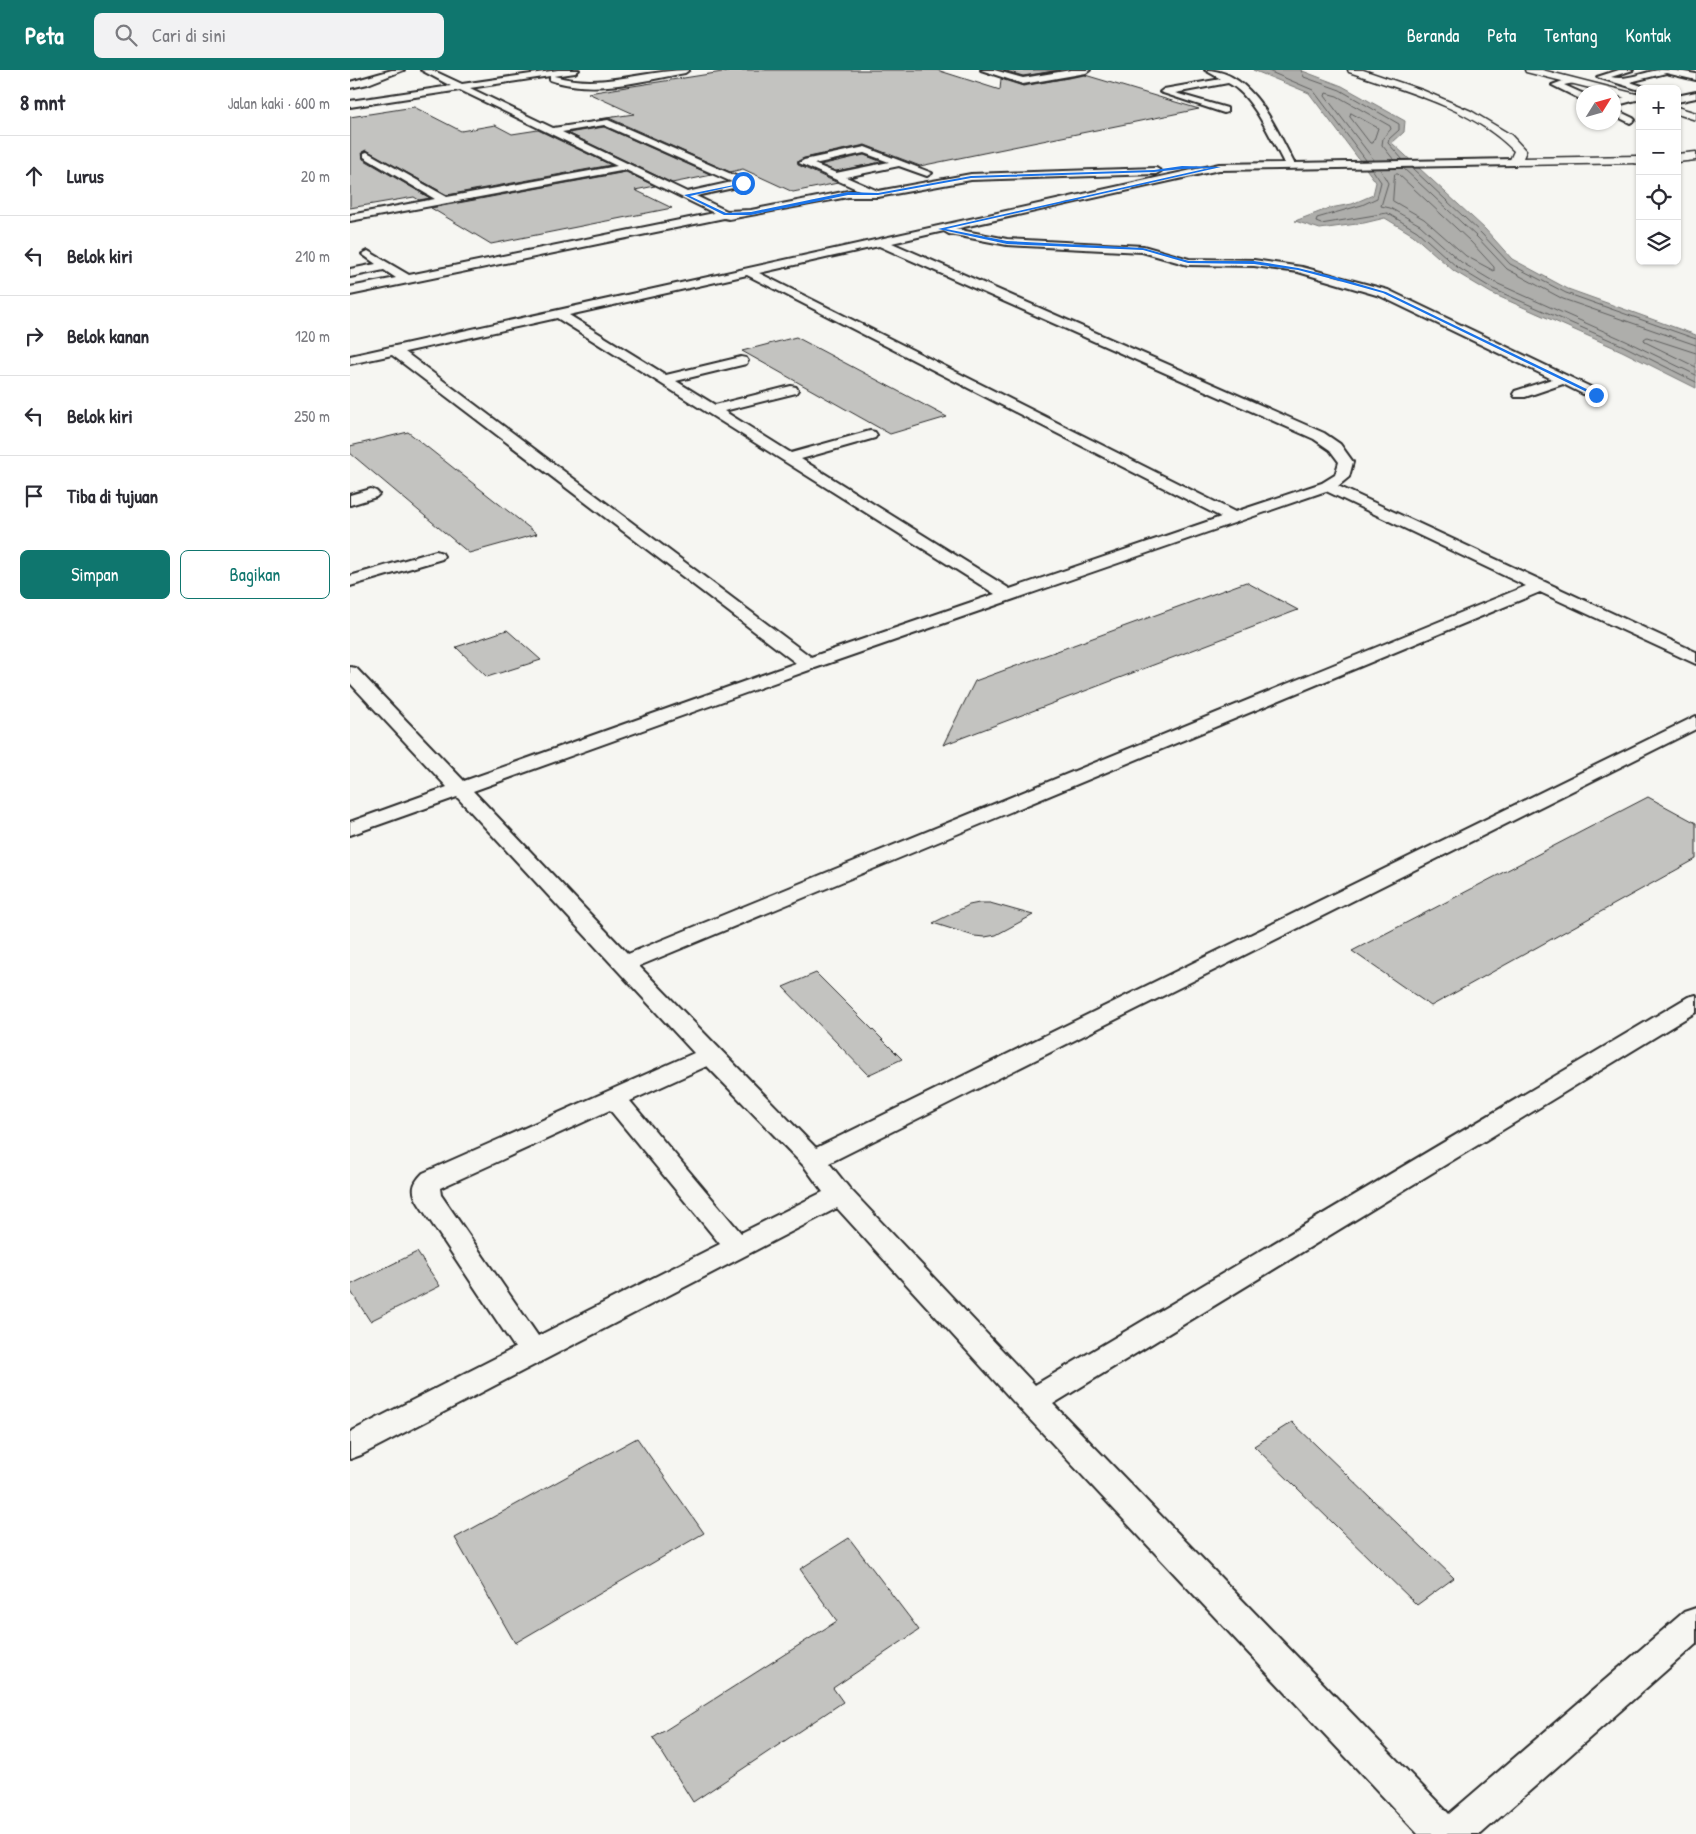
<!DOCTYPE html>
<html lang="id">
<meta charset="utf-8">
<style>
body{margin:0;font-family:"Patrick Hand",sans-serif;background:#f2f2f3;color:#2b2b33}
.controls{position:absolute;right:15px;top:15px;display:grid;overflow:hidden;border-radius:8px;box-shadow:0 1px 4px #0004}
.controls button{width:45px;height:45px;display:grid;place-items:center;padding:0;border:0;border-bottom:1px solid #e1e1e2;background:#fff;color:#2b2b33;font:25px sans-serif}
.compass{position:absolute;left:1226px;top:15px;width:45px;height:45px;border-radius:50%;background:#fff;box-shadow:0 1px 4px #0004;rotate:53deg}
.stop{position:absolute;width:15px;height:15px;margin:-11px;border:4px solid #1a73e8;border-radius:50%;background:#fff}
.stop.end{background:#1a73e8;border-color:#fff;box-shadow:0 1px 5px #0008}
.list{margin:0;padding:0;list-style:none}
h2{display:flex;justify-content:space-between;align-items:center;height:65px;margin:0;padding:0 20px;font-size:21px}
h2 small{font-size:16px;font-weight:400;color:#7c7c81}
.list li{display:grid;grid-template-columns:32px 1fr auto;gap:15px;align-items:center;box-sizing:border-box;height:80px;padding:0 20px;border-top:1px solid #e1e1e2}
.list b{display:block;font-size:19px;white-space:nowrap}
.list em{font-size:16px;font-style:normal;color:#7c7c81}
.actions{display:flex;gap:10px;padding:15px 20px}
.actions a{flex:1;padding:11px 0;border:1px solid #0f766e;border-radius:8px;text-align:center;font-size:18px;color:#0f766e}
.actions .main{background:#0f766e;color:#fff}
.icon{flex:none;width:28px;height:28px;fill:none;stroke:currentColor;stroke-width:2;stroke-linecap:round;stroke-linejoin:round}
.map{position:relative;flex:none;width:1346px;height:1764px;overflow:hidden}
header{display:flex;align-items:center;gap:30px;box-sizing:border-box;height:70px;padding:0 25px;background:#0f766e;color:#fff}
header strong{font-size:24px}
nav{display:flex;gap:28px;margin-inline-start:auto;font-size:18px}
.search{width:350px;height:45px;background:#f2f2f3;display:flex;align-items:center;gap:12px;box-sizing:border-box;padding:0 18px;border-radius:8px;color:#7c7c81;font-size:19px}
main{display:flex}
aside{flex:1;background:#fff}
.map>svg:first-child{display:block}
</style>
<header>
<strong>Peta</strong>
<div class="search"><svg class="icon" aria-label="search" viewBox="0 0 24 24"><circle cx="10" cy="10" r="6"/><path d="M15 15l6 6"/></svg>Cari di sini</div>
<nav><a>Beranda</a><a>Peta</a><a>Tentang</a><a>Kontak</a></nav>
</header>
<main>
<aside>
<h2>8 mnt<small>Jalan kaki · 600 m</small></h2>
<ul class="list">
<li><svg class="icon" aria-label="ahead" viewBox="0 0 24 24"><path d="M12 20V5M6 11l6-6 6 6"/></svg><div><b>Lurus</b></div><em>20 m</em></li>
<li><svg class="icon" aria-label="left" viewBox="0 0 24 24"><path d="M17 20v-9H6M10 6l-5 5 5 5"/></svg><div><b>Belok kiri</b></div><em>210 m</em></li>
<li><svg class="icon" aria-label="right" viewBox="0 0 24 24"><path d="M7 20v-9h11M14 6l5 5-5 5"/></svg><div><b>Belok kanan</b></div><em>120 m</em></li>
<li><svg class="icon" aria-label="left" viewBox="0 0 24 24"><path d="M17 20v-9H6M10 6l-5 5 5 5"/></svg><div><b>Belok kiri</b></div><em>250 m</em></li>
<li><svg class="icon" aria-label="arrive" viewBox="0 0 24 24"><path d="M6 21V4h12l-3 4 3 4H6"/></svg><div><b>Tiba di tujuan</b></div></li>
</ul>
<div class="actions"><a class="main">Simpan</a><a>Bagikan</a></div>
</aside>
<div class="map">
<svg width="1346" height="1764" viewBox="0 0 1346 1764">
<rect width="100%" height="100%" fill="#f6f6f2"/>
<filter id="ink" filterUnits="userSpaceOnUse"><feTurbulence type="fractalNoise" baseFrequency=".02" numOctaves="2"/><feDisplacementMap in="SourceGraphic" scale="10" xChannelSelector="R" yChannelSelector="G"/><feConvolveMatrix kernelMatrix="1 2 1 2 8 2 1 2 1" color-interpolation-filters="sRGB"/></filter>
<g filter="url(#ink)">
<path fill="#aeaeab" stroke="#7a7a78" d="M903 0H950L992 16 1055 51 1054 62 1042 73 1135 159 1162 189 1218 219 1346 265V318L1272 281 1141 223 1104 201 1063 165 1035 148 1014 153 970 159 945 151 980 138 1002 134 1023 125 1026 112 959 23Z"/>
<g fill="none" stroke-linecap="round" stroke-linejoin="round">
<path stroke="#5f5f5e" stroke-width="1" d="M916 0 963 20 1016 90
M951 0 954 7 990 20 1049 54V60L1039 69 1038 73 1053 90
M1001 43 1028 58 1023 73H1020L1000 47Z
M1024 90 975 26 976 23 987 26 1040 56 1041 59 1033 68 1032 75 1044 90
M1053 98 1127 167 1157 199 1213 229 1346 275
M1062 98 1131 163 1160 194 1216 223 1346 269
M1022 99 1031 112 1027 128 1012 135 967 148 966 152 971 154 1037 143 1067 161 1107 197 1143 219 1274 276 1346 312
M1030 99 1038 113 1031 136 1040 138 1070 155 1111 192 1146 213 1276 271 1346 305
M1045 104H1048L1121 172 1144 197V201L1116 186 1074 149 1043 131Z
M1346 283 1297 267 1294 269 1295 272 1346 297"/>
</g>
<path fill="#c3c3c0" stroke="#2b2b2b" d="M385 0H587L650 20 651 9 673 16 735 5 849 39 570 96 515 75 454 88 448 91V95L488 113 443 122 393 99 380 102 259 48 249 49 284 44 238 23Z
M653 0H710L673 6Z
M64 37 111 61 145 55 162 64 188 60 261 95 97 125 16 80 12 82 13 89 80 128 69 130 64 127 0 138V47Z
M254 57 362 105 322 113 218 63Z
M514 85 532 92 486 101 470 95Z
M276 102 305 116 285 120 322 138 141 174 81 138Z
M446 267 597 347 540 364 392 281Z
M58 362 187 464 119 483 0 383V376Z
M896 512 948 540 593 675 625 611Z
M157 560 191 590 137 607 106 577Z
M1298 727 1346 753V789L1081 936 1002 881Z
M629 833H640L683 845 646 865 635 867 624 866 583 853 619 835Z
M466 903 552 989 518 1005 433 917Z
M67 1182 90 1216 20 1251 0 1220V1215Z
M942 1352 1104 1508 1067 1535 904 1376Z
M287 1368 354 1463 165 1573 105 1468Z
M499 1468 569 1560 483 1618 493 1632 343 1732 303 1668 487 1551 450 1499Z"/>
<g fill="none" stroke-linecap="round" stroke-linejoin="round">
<g stroke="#2b2b2b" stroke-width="4">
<path id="service" d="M42 0H54L18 14 0 18V12Z
M71 0H82L112 14 208 0H229L225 3 204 6C252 20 292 0 339 0L335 3C290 11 245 25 200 10V6L120 18 203 58 258 50 397 111 398 113 397 115 346 126 377 141 401 140 498 121H511L449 93 454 90 515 77 582 103 577 106 549 96 496 107 528 121 621 104 806 98 811 101 806 104 621 110 528 127H498L379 149 374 148 0 225V217L46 208 34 200 0 207V199L26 194 12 184 18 181 59 205 364 143 276 100 0 151V145L85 129 14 87V83L17 82 97 127 267 96 110 20 0 37V31L101 16ZM254 55 382 112 337 122 212 62ZM514 83 539 92 486 103 464 94Z
M631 0H644L673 8 721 0H740L736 3 673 14Z
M855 0C902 0 925 57 944 93L1165 89 1170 92 1165 95 869 100 605 159 657 169 793 176 839 189 904 190 952 197 1038 220 1251 322 1253 325 1251 328H1241L1213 314 1175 327H1165L1163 324 1165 321 1202 309 1030 226 948 202 904 196 838 195 792 182 657 175 599 164 594 161 542 173 974 363 990 374 1003 392 999 407 988 416 1346 582V594L1190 522 289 896 466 1078 1346 646V659L479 1093 499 1118 685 1315 1338 927 1346 925V942L703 1334 1099 1744 1334 1542 1346 1538V1574L1131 1764H1068L672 1341 487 1138 11 1385 0 1389V1362L165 1278 69 1134C61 1121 62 1114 73 1103L344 983 107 727 0 765V752L97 717 0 613V597L6 598 114 711 446 593 42 285 0 294V286L869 94 934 93C921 69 903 25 878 13L825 23 877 38V42L874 43 810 22 814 19 871 9ZM529 176 964 369 980 380 989 392 985 405 972 413 885 442 409 203ZM397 205 871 447 660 519 451 389 525 368 527 365 525 362 520 361 441 383 374 341 446 323 448 320 446 317 441 316 365 335 326 311 396 294 398 291 396 288 391 287 316 305 219 245ZM207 248 645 524 461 587 55 282ZM976 421 1176 516 278 884 123 721 465 598ZM357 996 454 1096 473 1122 391 1163 280 1031ZM260 1040 370 1174 188 1266 91 1125 90 1118Z
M1269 0H1283L1261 7C1278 11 1295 1 1311 0 1323 0 1334 2 1346 4V10L1316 3 1280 12 1301 19 1290 20 1247 7Z
M1221 8 1225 11 1224 13 1214 15 1234 24V31L1202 15Z
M1346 22V28L1327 32V26Z
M1290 23V29L1264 36V30Z
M1264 39 1283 48 1285 50 1280 53 1264 45Z
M21 419 26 421 29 424 26 427 0 435V425Z
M86 481 92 483 94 486 92 489 0 516V506Z"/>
</g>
<g stroke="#2b2b2b" stroke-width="3">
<path id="minor" d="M998 0H1013L1072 20 1121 41 1161 65 1176 81 1173 88 1288 86 1290 87V93L1161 95 1159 92 1164 81C1122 38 1055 21 999 2Z
M1175 0H1192L1290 25V31L1264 25V22H1256L1176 2Z
M1327 37 1346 43V50L1327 44Z"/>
</g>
<g stroke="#2b2b2b" stroke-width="3">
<path id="tertiary" d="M1346 82V90L1327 92V84Z
M1290 86V94L1284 93 1282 90 1284 87Z"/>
</g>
<use href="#service" fill="#f6f6f2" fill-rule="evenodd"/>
<use href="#minor" fill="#f6f6f2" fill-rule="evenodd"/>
<use href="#tertiary" fill="#f6f6f2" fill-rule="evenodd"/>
</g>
</g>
<path fill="#1a73e8" d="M832 96 871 97 596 159 657 171 793 178 839 191H904L948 198 985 207 1036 222 1249 325 1245 326 1033 223 982 209 948 200 904 194 838 193 793 180 657 174 588 159 859 98 832 99 804 102 621 108 528 125H498L401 145H374L334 125 394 113 393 114 340 126 376 143 401 142 498 122 528 123 621 106 804 100Z"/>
</svg>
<div class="controls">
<button>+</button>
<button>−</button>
<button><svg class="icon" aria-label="locate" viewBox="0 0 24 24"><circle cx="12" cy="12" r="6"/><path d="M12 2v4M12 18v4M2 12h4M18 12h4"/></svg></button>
<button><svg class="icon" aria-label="layers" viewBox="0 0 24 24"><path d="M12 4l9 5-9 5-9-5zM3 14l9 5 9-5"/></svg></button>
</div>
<svg class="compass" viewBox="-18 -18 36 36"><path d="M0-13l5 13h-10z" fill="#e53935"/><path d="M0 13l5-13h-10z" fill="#7c7c81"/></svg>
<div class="stop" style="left:393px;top:113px"></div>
<div class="stop end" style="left:1246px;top:325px"></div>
</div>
</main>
